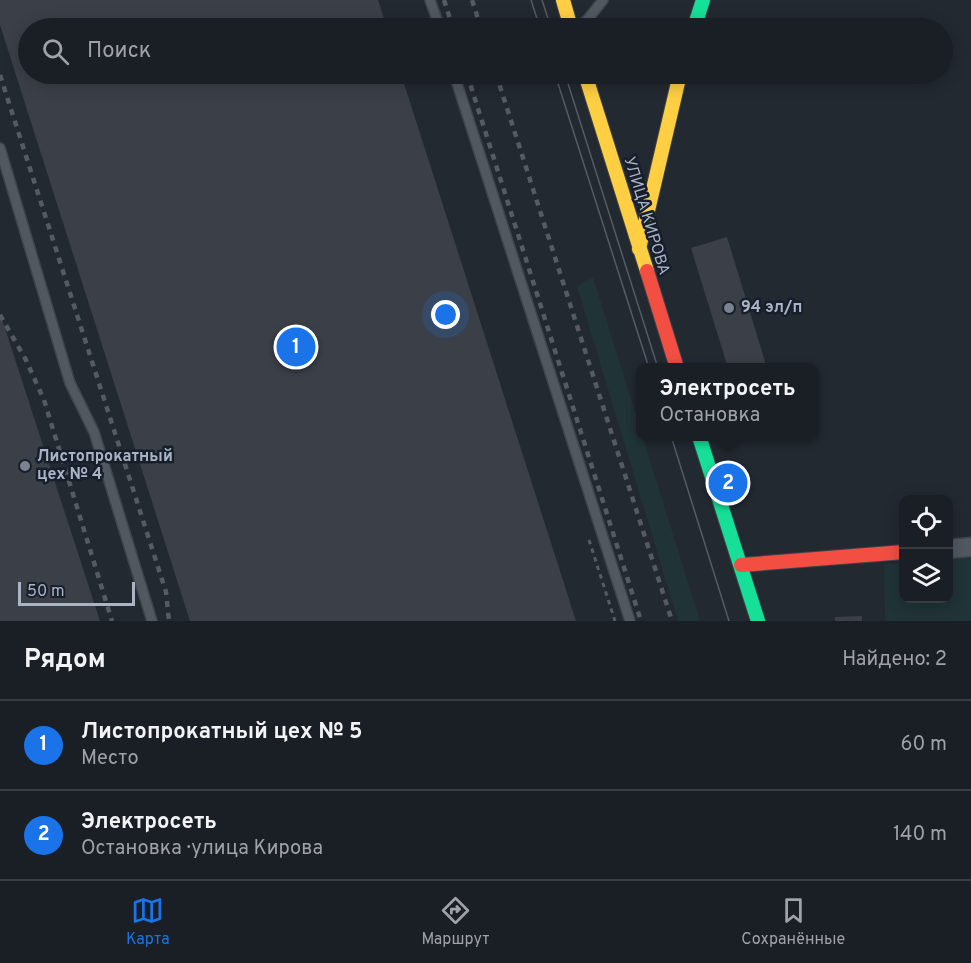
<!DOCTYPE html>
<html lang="ru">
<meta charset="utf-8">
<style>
body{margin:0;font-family:Overpass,sans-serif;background:#23272d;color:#f1f3f6}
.controls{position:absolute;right:18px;bottom:18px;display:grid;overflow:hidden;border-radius:12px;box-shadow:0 3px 15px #0003}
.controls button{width:54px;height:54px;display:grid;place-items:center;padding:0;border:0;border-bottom:2px solid #383d42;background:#1a1f25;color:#f1f3f6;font:30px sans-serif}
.scale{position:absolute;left:18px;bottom:15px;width:117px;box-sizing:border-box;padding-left:6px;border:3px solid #aab4c5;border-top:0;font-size:16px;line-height:21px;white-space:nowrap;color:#aab4c5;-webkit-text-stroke:4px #171f2c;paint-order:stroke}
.you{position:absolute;left:446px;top:315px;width:21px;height:21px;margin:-15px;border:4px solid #fff;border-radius:50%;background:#1a73e8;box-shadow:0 0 0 9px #1a73e833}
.badge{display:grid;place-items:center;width:39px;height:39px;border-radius:50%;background:#1a73e8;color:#fff;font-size:20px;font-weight:700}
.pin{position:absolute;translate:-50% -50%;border:3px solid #fff;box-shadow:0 2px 6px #0006}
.popup{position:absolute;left:636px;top:363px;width:183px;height:78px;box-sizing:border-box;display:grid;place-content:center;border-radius:12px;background:#1a1f25;filter:drop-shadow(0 2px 4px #0005);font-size:20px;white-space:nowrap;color:#9fa2a7}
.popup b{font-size:22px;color:#f1f3f6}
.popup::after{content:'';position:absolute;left:50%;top:100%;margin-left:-12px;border:12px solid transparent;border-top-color:#1a1f25}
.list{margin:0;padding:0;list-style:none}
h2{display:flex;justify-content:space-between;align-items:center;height:78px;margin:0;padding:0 24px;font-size:26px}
h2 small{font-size:20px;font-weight:400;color:#9fa2a7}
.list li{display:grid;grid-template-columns:39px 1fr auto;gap:18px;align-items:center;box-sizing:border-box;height:90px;padding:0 24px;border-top:2px solid #383d42}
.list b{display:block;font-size:22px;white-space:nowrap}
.list p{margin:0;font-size:20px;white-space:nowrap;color:#9fa2a7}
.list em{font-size:20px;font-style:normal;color:#9fa2a7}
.icon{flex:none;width:33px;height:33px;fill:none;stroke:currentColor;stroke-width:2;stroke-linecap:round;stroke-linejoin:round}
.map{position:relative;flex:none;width:971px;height:621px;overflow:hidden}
.search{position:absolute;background:#1a1f25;box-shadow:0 3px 15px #0003;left:18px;right:18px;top:18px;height:66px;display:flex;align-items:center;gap:15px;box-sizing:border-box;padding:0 21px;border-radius:33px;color:#9fa2a7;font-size:22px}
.sheet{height:258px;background:#1a1f25}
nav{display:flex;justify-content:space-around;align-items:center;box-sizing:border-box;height:84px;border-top:2px solid #383d42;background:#1a1f25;font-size:16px;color:#9fa2a7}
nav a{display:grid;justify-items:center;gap:3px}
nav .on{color:#1a73e8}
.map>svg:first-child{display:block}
</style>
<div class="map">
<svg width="971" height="621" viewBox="0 0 971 621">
<rect width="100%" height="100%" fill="#232931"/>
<path fill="#203337" d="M593 277 700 621H678L577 286Z
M971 558V621H885L884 564 903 563 904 598H948L949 559Z"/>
<path fill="#3b4048" d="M0 0H378L387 28H28V74H401L576 621H190L0 25Z
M727 237 767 368H728L691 248Z
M0 313 100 621H0Z
M862 616V621H835V617Z"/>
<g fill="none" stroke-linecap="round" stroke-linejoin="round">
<g stroke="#3f434a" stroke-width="12">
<path id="lane" d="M430 0 440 28
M578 28 588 19 603 0
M454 74 630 621
M0 148 70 383 94 432 152 621"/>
</g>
<g stroke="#3f434a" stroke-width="21">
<path id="street" d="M948 549 971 547"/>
</g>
<g stroke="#3f434a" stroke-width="16">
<path id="fast" d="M694 28 703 0
M699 436 758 621"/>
</g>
<g stroke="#3f434a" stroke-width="16">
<path id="slow" d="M563 0 571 28
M585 74 647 271
M639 249 680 74"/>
</g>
<g stroke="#3f434a" stroke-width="16">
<path id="jam" d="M647 271 677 368
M741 565 904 552"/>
</g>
<path stroke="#565c64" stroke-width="3" stroke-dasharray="4.5 4.5" stroke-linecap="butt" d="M589 540 615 621"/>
<use href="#lane" stroke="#525860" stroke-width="9"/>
<use href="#street" stroke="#525860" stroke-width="18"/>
<use href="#fast" stroke="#16e098" stroke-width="14"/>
<use href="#slow" stroke="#ffcf43" stroke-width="14"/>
<use href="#jam" stroke="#f24e42" stroke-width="14"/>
<path stroke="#565b63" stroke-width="1.5" d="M531 0 540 28
M542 0 551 28
M555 74 649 368
M565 74 658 368
M671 436 729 621"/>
<path stroke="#565b63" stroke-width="4.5" stroke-dasharray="6 6" stroke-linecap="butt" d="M444 0 453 28
M472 0 481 28
M467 74 641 621
M496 74 672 621
M0 75 166 592 169 621
M0 315 26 360 44 400 112 621"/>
</g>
<g fill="#7b8391" stroke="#171f2c" stroke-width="2">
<circle cx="729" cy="308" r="6"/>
<circle cx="25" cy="466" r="6"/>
</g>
<g text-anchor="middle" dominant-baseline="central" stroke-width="5" stroke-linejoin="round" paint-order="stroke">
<g font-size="16" fill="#aab4c5" stroke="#171f2c">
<text transform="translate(646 216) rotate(73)">УЛИЦА КИРОВА</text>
</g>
<g font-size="16" font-weight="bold" fill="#aab4c5" stroke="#171f2c" text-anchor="start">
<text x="741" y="308">94 эл/п</text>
<text x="37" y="457">Листопрокатный<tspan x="37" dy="18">цех № 4</tspan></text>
</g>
</g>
</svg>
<div class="controls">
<button><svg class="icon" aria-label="locate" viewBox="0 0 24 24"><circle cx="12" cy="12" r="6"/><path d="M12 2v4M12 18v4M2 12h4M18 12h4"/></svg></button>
<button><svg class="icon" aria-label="layers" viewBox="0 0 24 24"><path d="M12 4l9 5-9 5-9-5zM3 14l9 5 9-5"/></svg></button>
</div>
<div class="scale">50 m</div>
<div class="you"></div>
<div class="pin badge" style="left:296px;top:347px">1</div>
<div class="pin badge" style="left:728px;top:483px">2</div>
<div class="popup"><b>Электросеть</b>Остановка</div>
<div class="search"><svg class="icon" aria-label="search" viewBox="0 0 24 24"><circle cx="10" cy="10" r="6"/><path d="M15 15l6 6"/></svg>Поиск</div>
</div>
<section class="sheet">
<h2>Рядом<small>Найдено: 2</small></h2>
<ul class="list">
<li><span class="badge">1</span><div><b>Листопрокатный цех № 5</b><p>Место</p></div><em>60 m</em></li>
<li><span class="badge">2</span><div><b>Электросеть</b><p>Остановка · улица Кирова</p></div><em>140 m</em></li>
</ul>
</section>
<nav>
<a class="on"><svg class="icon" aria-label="map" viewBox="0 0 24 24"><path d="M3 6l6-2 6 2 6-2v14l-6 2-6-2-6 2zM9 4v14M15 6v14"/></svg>Карта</a>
<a><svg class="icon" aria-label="directions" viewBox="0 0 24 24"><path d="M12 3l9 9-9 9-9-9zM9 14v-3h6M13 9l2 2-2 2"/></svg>Маршрут</a>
<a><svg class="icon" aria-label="saved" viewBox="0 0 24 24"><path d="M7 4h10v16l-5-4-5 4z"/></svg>Сохранённые</a>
</nav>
